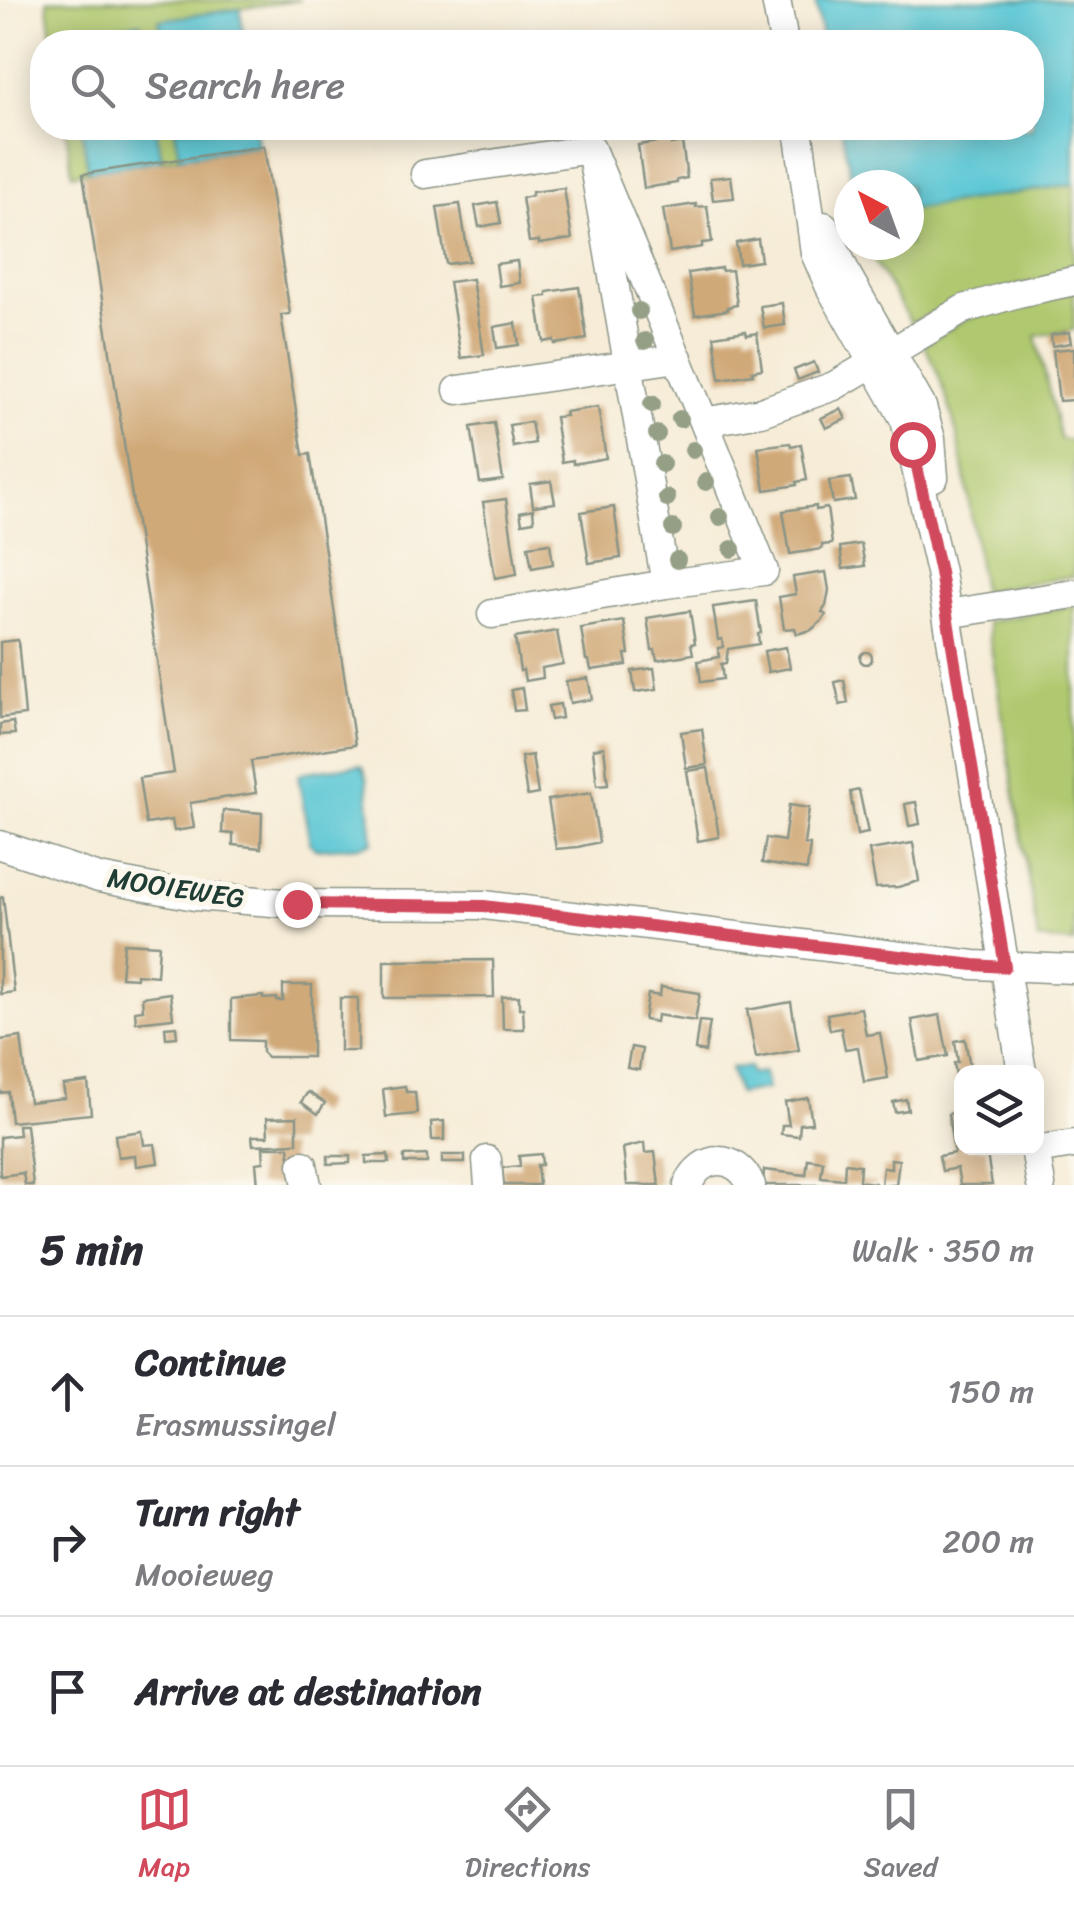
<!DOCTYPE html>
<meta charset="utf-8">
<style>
body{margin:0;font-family:Sriracha,sans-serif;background:#f2f2f3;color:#2b2b33}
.controls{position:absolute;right:30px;bottom:30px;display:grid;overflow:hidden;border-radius:20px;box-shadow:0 5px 25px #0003}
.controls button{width:90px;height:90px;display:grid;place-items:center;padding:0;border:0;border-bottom:2px solid #e1e1e2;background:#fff;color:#2b2b33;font:50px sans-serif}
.compass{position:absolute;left:834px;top:170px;width:90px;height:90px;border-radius:50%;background:#fff;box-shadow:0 5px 25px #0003;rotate:319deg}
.stop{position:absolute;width:30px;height:30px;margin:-22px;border:8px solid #d1495b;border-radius:50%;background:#fff}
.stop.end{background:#d1495b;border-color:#fff;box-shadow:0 2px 10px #0008}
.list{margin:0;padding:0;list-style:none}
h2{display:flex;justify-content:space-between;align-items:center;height:130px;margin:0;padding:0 40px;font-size:42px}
h2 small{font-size:32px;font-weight:400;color:#7c7c81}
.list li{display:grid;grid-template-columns:65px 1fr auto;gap:30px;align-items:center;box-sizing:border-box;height:150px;padding:0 40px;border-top:2px solid #e1e1e2}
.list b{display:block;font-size:38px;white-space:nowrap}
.list p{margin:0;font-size:32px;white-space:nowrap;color:#7c7c81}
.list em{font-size:32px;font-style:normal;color:#7c7c81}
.icon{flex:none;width:55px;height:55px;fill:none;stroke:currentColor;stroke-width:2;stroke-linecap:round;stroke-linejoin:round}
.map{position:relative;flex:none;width:1074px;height:1185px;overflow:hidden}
.search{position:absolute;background:#fff;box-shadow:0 5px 25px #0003;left:30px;right:30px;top:30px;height:110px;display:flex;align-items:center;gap:25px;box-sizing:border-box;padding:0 35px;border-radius:40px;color:#7c7c81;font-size:38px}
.sheet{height:580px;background:#fff}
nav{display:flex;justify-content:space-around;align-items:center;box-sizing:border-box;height:140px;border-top:2px solid #e1e1e2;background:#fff;font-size:28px;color:#7c7c81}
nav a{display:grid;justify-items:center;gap:5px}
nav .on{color:#d1495b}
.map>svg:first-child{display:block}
</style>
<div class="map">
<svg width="1074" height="1185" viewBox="0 0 1074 1185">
<rect width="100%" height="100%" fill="#fbf7ec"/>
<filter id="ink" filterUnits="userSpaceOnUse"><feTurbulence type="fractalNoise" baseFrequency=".01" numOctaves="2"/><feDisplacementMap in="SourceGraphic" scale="20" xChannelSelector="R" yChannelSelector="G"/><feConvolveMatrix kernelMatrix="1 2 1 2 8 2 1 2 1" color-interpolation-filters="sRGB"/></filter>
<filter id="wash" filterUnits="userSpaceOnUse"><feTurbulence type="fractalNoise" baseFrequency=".0048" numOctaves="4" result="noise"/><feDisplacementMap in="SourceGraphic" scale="40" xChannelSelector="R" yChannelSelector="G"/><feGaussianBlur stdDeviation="2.25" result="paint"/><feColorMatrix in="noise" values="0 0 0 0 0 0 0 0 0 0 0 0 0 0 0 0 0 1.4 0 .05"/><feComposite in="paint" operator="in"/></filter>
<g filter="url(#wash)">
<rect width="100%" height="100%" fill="#f6ecd7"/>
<path fill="#b0c96f" stroke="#688352" stroke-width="2.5" d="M47 0H300L160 20 163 42H143L140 24 68 34 70 42H53Z
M66 128H82L88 171 72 174Z
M156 128H175L179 157 162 160Z
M1074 184V271L950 304 911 323 865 245H909V210Z
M1074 289V330L1036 336 1060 439 1074 441V576L982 591C969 512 964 416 924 345L966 319Z
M1074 605V943L1038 939 987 622Z"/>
<path fill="#5bc7d5" stroke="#3d8284" stroke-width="2.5" d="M815 0H1074V184L909 210V185H853L841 128H1032V42H823Z
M240 9 244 42H163L159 20Z
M140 23 143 42H70L68 33Z
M82 128H156L162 160 88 171Z
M175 128H255L257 146 179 157Z
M358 765 363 767 367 778 373 842 360 846 315 849 310 843 298 776 306 772Z
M749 1067 751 1074 763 1072 767 1089 738 1094 730 1068Z"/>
<g id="blocks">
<path fill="#d0a978" d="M686 128H709V133L688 136Z
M671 140V144L682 142 687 178 677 180V183L644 188 638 145Z
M264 146 290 314 281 315 303 455 310 454 355 745 251 761 256 793 190 803 194 828 174 831 172 820 146 824 139 778 174 773 83 174Z
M731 176 734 198 713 200 710 178Z
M564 188 572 239 539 244V241L529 242 522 198 532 196V192Z
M497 202 501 223 479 227 475 206Z
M460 204 469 261 446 264 437 207Z
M696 204V207L707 206 712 242 702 243V247L670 252 663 209Z
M758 239 761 261 739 264 736 243Z
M517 261 520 283 499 286 496 264Z
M721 268 722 271 732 270 737 305 727 307 728 310 695 315 688 273Z
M472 279 484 355 461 358 449 282Z
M579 287 587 339 555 344 554 340 544 342 537 297 547 296V292Z
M782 303 785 325 764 328 760 306Z
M516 323 519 345 497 348 494 327Z
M746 331 747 335 757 333 762 369 752 371 753 374 720 379 714 336Z
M1069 332 1071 343 1052 346 1051 335Z
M1074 348V400L1059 401 1053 350Z
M814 362 818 372 798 380 794 370Z
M598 407 606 458 573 464V460L562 462 555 417 566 416 565 412Z
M841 409 846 419 826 428 821 418Z
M531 422 535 443 513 447 509 425Z
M494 423 503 480 480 483 471 427Z
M790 443 791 446 801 444 807 480 796 482 797 485 765 490 758 447Z
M851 478 855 500 833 503 829 481Z
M551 481 555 503 533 506 530 484Z
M506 499 517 574 495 578 483 502Z
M816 506V510L827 508 832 544 822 545V549L790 554 783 511Z
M614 507 621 558 589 563 581 512Z
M533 509 534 521 522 523 520 512Z
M550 543 553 564 532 568 528 546Z
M861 544 865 566 843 569 840 547Z
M826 572 829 590 826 606 822 612 826 615 822 621 811 630 797 634 795 628 784 629 779 597 796 594 793 577Z
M756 601 761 633 758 634 759 644 728 649 726 663 721 664 723 679 701 682 698 661 719 657 718 648 723 647 722 639 718 640 713 607Z
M690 611 695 643 691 644 693 654 657 660 655 650H652L647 618Z
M624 621 629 654H625L627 665 591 670 589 660H586L581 628Z
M557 631 563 664 542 668 543 678 525 681 523 670 520 671 515 638Z
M18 640 25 715 0 718V642Z
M786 647 790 668 768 672 764 651Z
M860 658a6 6 0 1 1 12 0a6 6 0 1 1-12 0Z
M654 668 657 689 635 692 632 671Z
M588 678 592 699 570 703 566 681Z
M844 680 848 703 840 705 835 682Z
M522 688 525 710 514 711 511 690Z
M560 704 562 718 551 720 548 706Z
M13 722 15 734 0 735V724Z
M702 729 707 765 686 768 681 732Z
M604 747 608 784 597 785 593 749Z
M532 755 538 794 527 796 521 757Z
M708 768 719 837 698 841 687 771Z
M859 790 868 833 857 835 850 792Z
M591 793 599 842 578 847 556 849 548 800Z
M916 802 920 824 909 826 905 804Z
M789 805 809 808 804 844 810 845 807 870 762 863 766 838 784 841Z
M223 810 262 813 261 848 233 845V834L222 833Z
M913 843 919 881 898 887 876 888 869 850Z
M3 897 14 992 0 994V898Z
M124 943 159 945 157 976 136 974V978L121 977Z
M493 960 494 997 384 998V961Z
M283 985H312V1057H267L262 1052V1041L231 1040V999L263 996V999L277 998V1001H283Z
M661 987 700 993 695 1021 657 1015 656 1022 644 1020 648 994 660 996Z
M170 993 173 1018 136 1022 135 1011 143 1010 142 997Z
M519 996V1008H523L524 1029H503L502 997Z
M340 998H358V1051H340Z
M791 1002 799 1050 756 1058 747 1010Z
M861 1008 866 1035 880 1033 888 1078 864 1082 858 1047 845 1049 841 1028 830 1030 827 1014Z
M940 1015 948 1056 919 1061 912 1020Z
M699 1021 710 1022 705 1052 695 1050Z
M176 1026 177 1037 166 1038 165 1027Z
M21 1037 29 1102 65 1098 63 1085 88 1082 91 1114 11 1122 8 1092 0 1093V1040Z
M965 1039 971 1072H961V1086L958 1087 954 1063 958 1062 955 1041Z
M631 1047 642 1049 639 1070 627 1068Z
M405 1086 406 1092H415L417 1114 386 1117 383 1089Z
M308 1092 325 1103 318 1114 301 1102Z
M808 1098 812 1123 800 1124 799 1136 781 1134 782 1125H789L785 1102Z
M906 1099 908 1110 895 1112 893 1102Z
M959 1112 961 1120V1148H986L992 1185H960L957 1168 942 1171 939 1156 954 1153 948 1114Z
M297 1117V1143L253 1145 252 1136H268L267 1118Z
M444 1121V1140H432L431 1122Z
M18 1125H26L33 1185H25L23 1173 0 1176V1137L19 1135Z
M142 1131 144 1145 155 1144 158 1163 136 1166 135 1155 118 1157 115 1135Z
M644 1143 645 1153 655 1152 659 1185H627L623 1148Z
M263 1147H289L293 1185H258L256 1163 264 1162Z
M541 1154 542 1165H537L539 1185H504L502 1168 520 1166 519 1156Z
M388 1155 389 1163H366V1156Z
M427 1155V1163H404V1156Z
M442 1155H465V1163H442Z
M328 1156H350V1163L328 1164Z
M808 1159 823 1161 821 1177 844 1179 845 1163 860 1165 859 1181 875 1183V1185H763L764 1170 806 1175Z
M891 1159 899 1160 896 1185H881L883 1167 891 1168Z"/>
</g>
</g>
<g filter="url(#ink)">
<use href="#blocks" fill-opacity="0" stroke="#8a9486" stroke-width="2.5"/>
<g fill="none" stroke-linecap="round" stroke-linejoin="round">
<g stroke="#8a9486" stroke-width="31">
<path id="minor" d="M776 0 784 42
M798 128 815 253 830 287 905 420 940 572 1022 1072
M425 174 591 149
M824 226 848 277 922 407 931 439 934 477
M458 390 678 358
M704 422 764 571 666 584 591 149 704 422 761 412 834 386 964 309 1018 293 1074 281
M492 614 666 584
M947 614 1074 594
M0 845 99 878 195 896 297 904 484 905 974 965 1074 969
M1035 1148 1041 1185
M1035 1150 1074 1144
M487 1160 489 1185
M303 1165 307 1185
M688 1185C701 1153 737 1153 751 1185"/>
</g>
<use href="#minor" stroke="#fff" stroke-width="28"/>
</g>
<g fill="#949f86">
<circle cx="639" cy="311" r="9"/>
<circle cx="645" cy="341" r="9"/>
<circle cx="652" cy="404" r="9"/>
<circle cx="680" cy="419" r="9"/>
<circle cx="657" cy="434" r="9"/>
<circle cx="693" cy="450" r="9"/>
<circle cx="662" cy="464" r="9"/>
<circle cx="706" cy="482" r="9"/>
<circle cx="667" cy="498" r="9"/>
<circle cx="720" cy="517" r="9"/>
<circle cx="673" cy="528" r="9"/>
<circle cx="732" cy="549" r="9"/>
<circle cx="677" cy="560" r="9"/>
</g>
</g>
<g fill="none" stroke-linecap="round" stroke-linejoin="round" filter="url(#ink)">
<path stroke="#d1495b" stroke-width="12" d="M297 904 484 906 974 965 1005 967 940 572 912 444"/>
</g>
<g text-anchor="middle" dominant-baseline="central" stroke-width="10" stroke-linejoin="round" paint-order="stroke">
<g font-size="28" fill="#1f3d34" stroke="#fbf7ec">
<text transform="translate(176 888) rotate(9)">MOOIEWEG</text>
</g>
</g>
</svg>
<div class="controls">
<button><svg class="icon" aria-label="layers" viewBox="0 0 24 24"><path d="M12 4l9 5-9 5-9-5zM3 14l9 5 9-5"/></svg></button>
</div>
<svg class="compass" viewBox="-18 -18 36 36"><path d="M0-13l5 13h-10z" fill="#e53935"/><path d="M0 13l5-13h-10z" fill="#7c7c81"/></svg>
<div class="stop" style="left:912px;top:444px"></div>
<div class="stop end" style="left:297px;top:904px"></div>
<div class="search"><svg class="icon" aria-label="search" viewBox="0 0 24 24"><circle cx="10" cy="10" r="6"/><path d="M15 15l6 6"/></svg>Search here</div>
</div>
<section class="sheet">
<h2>5 min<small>Walk · 350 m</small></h2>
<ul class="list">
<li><svg class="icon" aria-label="ahead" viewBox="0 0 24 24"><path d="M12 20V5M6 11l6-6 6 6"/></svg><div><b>Continue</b><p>Erasmussingel</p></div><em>150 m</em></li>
<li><svg class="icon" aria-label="right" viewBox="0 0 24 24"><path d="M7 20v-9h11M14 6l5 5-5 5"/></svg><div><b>Turn right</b><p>Mooieweg</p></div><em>200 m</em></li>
<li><svg class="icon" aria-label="arrive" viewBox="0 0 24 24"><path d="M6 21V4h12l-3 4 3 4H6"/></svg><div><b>Arrive at destination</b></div></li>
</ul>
</section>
<nav>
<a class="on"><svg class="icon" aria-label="map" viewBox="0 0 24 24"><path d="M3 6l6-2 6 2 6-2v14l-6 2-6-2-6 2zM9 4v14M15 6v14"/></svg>Map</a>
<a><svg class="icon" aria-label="directions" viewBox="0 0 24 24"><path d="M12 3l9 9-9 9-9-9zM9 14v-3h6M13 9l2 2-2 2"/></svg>Directions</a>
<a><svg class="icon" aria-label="saved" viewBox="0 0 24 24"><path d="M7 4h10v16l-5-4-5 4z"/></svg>Saved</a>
</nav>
